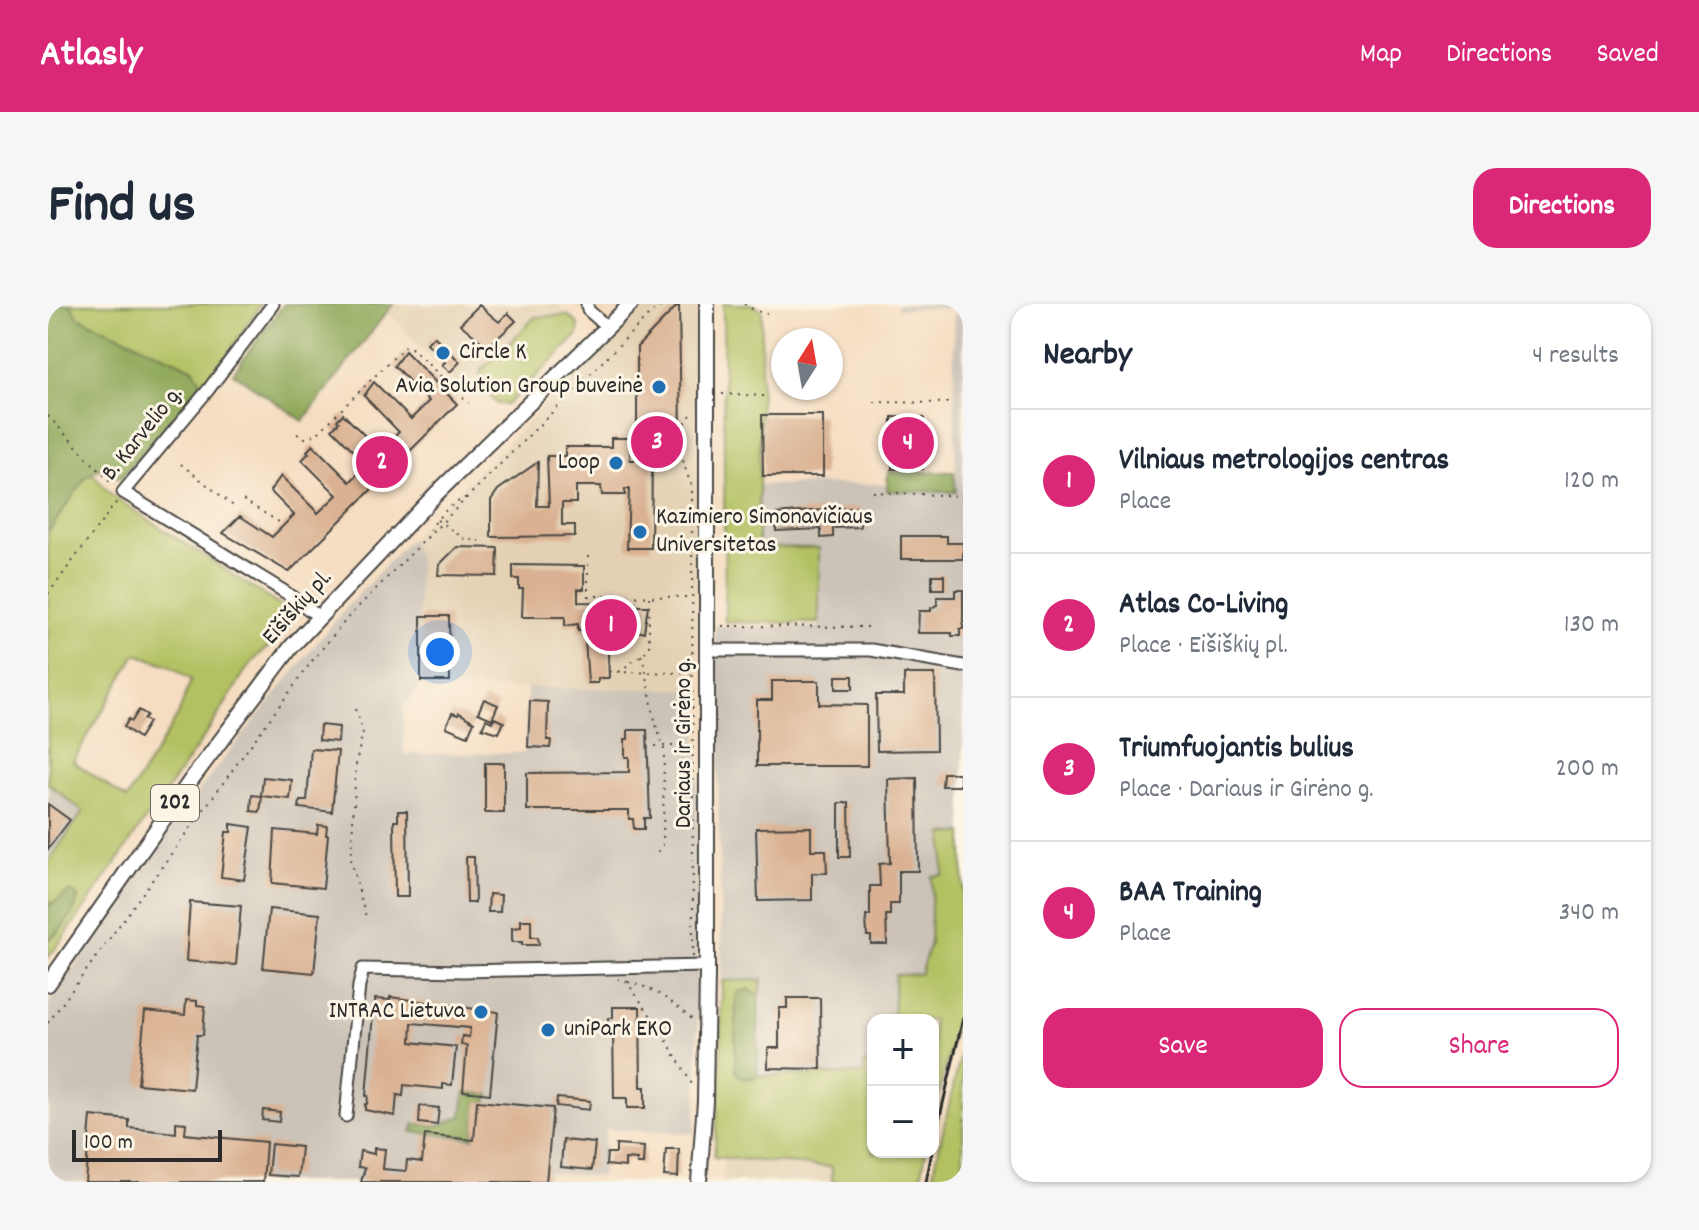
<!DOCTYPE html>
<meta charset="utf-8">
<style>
body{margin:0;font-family:Dekko,sans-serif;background:#f6f6f7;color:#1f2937}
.controls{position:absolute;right:24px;bottom:24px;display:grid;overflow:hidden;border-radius:16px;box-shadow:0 2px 6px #0004}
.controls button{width:72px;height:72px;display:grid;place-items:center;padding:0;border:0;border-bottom:2px solid #e0e1e3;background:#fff;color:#1f2937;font:40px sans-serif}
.compass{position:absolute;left:723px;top:24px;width:72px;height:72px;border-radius:50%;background:#fff;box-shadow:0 2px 6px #0004;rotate:11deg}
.scale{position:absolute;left:24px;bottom:20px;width:150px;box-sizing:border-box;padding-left:8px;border:4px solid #2b2b2b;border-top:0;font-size:22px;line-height:28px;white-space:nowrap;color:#2b2b2b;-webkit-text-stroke:6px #fcf5e5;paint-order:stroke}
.you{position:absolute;left:392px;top:348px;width:28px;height:28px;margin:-20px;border:6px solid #fff;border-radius:50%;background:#1a73e8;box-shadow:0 0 0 12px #1a73e833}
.badge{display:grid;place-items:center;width:52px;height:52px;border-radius:50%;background:#db2777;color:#fff;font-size:26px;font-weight:700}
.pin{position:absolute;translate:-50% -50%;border:4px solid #fff;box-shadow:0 2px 8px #0006}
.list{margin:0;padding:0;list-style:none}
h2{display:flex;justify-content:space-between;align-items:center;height:104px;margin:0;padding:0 32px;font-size:34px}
h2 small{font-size:26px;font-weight:400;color:#747a83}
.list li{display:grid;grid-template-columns:52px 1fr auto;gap:24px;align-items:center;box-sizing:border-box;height:144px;padding:0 32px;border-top:2px solid #e0e1e3}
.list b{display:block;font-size:30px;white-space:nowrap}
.list p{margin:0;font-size:26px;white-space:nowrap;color:#747a83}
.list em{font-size:26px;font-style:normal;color:#747a83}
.actions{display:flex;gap:16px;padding:24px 32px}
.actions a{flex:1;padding:18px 0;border:2px solid #db2777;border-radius:24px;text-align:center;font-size:28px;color:#db2777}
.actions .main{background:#db2777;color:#fff}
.map{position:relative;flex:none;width:915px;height:878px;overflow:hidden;border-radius:24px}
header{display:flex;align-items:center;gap:48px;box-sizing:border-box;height:112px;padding:0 40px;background:#db2777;color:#fff}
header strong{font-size:38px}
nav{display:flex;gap:44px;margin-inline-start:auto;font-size:28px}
.intro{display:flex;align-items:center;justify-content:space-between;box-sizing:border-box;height:192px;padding:0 48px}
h1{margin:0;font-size:56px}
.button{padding:20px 36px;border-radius:24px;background:#db2777;color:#fff;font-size:28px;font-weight:700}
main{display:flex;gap:48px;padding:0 48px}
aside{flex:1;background:#fff;border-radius:24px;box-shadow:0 2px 6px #0004}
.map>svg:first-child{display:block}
</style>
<header>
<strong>Atlasly</strong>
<nav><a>Map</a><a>Directions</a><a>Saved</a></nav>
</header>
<div class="intro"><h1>Find us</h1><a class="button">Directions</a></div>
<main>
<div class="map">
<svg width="915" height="878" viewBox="0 0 915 878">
<rect width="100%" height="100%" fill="#fcf5e5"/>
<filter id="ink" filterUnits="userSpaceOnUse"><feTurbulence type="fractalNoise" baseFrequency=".0125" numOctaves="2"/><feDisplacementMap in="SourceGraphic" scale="16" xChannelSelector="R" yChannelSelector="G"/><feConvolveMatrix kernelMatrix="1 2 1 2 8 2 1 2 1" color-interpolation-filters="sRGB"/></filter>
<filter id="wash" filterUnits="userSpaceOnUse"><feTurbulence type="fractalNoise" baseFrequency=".006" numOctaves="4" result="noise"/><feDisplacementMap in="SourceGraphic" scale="32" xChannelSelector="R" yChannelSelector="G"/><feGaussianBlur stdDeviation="1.8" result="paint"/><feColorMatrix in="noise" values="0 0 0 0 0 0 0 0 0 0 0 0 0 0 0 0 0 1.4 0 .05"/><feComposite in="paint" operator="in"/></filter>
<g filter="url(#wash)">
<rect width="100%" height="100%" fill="#f5ddc1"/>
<path fill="#e4d1b4" d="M345 0H510L520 11 487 13 414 86 339 7Z
M602 0H648L649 385 371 384 370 253 362 235 553 45Z
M676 854 784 863V878H674Z"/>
<path fill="#cbc3b8" d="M849 0H915V529L896 531 895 571 884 572 882 639 872 670 847 671 845 716H825V759H816L815 770 709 772 714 676 674 677 667 322 771 323V245L710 243 711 181 839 180V186L908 188 905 4 849 5Z
M362 235 370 253 371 384 355 404 356 450 477 449 479 384 649 385 650 762 647 830 558 825 553 873 500 868 499 878H0V700L140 500 291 311Z
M0 479 36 508 0 558Z"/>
<path fill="#b3c163" stroke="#6f7647" stroke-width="2" fill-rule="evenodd" d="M22 0H213L175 57 154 81 146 65 30 13Z
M675 0H703L714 6 710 243 771 244V319L677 318Z
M520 11 531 21 530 31 460 100H449L434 83 432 68 487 13Z
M44 169 63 191 231 301C257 324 228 335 212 350 204 358 195 369 190 379 160 430 125 477 91 525 61 569 32 613 0 654V636L11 628 3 598 0 603V558L35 508 0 479V228L38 173ZM88 350 121 361 143 376 130 411 79 495 25 457Z
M915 529V691L885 814V716H845L847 671 872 670 882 639 884 572 895 571 896 530Z
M714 676 711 692 701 685 691 688 705 775 709 772 815 770 816 759H825V848H878L872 878H784V863L666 853 672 775 674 677Z
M915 741V878H883Z"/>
<path fill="#8ea759" stroke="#5c6942" stroke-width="2" d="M0 0H22L30 13 146 65 154 81 73 174 65 173 54 164 38 173 0 228Z
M236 0H345L255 117 185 69Z
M840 168H906L908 188 839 187Z
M22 587 30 592C29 609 13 626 0 636V603Z
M701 685 711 692 709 772 696 775 690 771 687 765 688 693 691 688Z
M417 788 442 790 438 798H429L426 834 364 828 367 820 389 822 414 812Z"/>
<g id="blocks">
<path fill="#dab293" d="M631 0 633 130H606V122H589V43Z
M431 1 451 18 460 9 468 17 440 43 412 20Z
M386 32 412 58 402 68 394 61 397 58 379 39Z
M357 47 409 100 241 268 175 229 192 212 224 233 246 211 222 187 233 172 270 209 289 191 254 156 261 149 259 147 265 141 302 178 319 160 284 125 291 118 289 116 295 110 332 147 351 128 316 92 326 78 363 115 381 97 346 62Z
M714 111H775V172H715Z
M844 113 876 114 875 165H844Z
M563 134H582V156H604L603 244H579L581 185H577V191H554L553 182H528V199H514V221H527V232L443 233V196L450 186 490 158 489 202H501L499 152H517V143H563Z
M811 203 812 223 785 224V233L773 234V225L728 227V210Z
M853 232H899V239H915V255H853Z
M409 243 450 244 449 272 390 271 391 261Z
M465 261 536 262V285H530V298L587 299V302H600L596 328 559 327 561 374H550V379H540L537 336H544V327H530V320L517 322V313H474L475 285H471V275H465Z
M884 271H896V285H884Z
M907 286H915V325H912V332H904V329H870L871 307H883V304L889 301V293H907Z
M373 312H401L402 377H373Z
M856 370H887L888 446 829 447 828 391H856Z
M788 372H805V385H788Z
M724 377H771V400L819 401V462H709V396H724Z
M436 395 450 401 444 415 430 409Z
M482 397 500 398 499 436H503L502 444 480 443Z
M91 406 99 411 96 415 101 418 91 434 76 423 81 415 84 417Z
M404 409 410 411 411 409 426 418 420 432 398 423Z
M446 414 456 418 451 429 434 424 438 415 444 418Z
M272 421 291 423 290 438 271 436Z
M580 426H599L602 514H596V525H586L585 515H581V506H479V469L581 468V453H577V435H580Z
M263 445 290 447 284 508 251 504 252 497H259Z
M437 459H456V509H437Z
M895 469H912V482H894Z
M215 473 244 476 242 495 214 492 212 508 203 507 204 491 213 492Z
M869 474 870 567H851V600H842V611H838L839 640H823V632H819L818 612H822V582H832L831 560 842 559 840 475Z
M791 499H801L802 553H791Z
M0 500 22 516 0 545Z
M350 507H359L360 593H347L346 517H350Z
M183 520 204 523 196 576 173 573 178 528H183Z
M270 521 279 522 278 531H280L275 584 224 579 227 526 269 530Z
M763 523V546H778L779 569H764V596L710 597 708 524Z
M418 553H426L427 599H419Z
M441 590 453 591 452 608H440Z
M142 598 193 602 188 661 138 657Z
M221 605 272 610 266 669 215 664Z
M473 616H483V633H490L491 641H474V638H464V624L473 623Z
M342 693 450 708 442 790 415 787 419 742 413 741 414 732 421 733 422 724 364 719 363 738 408 743 404 781 395 780V785L356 781 355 792 349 791 347 812 317 806V800H319L320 792H318L325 710H328L327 695 342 696Z
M739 694H772L773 765 720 764V744H731V704H739Z
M138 696 149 697V701L157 702 155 731H149L144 785 90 780 97 707 137 711Z
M565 703H592L593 783H597V804H579V794H566L565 721H560V714H565Z
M509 794 542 797 541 806 508 802Z
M429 797 505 804 498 878H313L317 864 310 863 312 847 326 850V844L337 845 335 865 358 867 359 856 374 858 377 831 426 836Z
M372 802 391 804 389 821 371 819Z
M215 806 232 808 231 818 214 816Z
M43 812 81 816V824L128 829V818L138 819 137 830 218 838 215 878H37Z
M515 836 547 839 544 866 513 863Z
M223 840 253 843 250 873 220 871Z
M568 841 596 843 595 860H589V856L577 855V863L558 861 559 849H568Z
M618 845H631L630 873 616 872Z"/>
</g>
</g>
<g filter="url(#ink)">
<use href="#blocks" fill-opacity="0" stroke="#494642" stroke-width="2"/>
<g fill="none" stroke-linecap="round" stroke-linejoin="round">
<g stroke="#494642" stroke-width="15">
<path id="minor" d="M225 0 160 86 75 188 237 288 270 312
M539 0 540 6 558 22
M659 346H823L915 362
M298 812 311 682 315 665 415 667 659 662"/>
</g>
<g stroke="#494642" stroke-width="18">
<path id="major" d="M0 680 143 476 244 342 388 190 583 0
M651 878 657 797 659 670V0"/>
</g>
<path stroke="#494642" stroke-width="2" stroke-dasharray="2 6" stroke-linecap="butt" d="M696 0 708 7 719 9
M674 90 716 92
M826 98 905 99
M0 112 65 181
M249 130 257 134 269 130 356 43 361 42 421 99
M133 160 188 204
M825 188 915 192
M195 196 231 218
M389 216 417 235 432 237
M379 234C387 213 401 201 421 192
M540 252V292L642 293
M0 290 70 196
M674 322 823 323
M593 351C604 381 602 414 616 442L615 541 608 550
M561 368 643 369
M571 368 601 345V293
M308 405 315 427 308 460 303 558 318 613
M599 442H642
M645 653 644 182C633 158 625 126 647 107
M570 675 579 678 612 725 645 782
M580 678C606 683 627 700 646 717
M0 719 264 357 302 311 603 9 617 0"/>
<use href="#minor" stroke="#fff" stroke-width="11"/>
<use href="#major" stroke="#fff" stroke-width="14"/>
<path stroke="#2b2b2b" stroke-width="3" d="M885 842 915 714
M878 878 884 848"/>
</g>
</g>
<g fill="#1f6fb2" stroke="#fcf5e5" stroke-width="3">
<circle cx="395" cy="49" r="8"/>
<circle cx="611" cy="83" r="8"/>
<circle cx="568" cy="159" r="8"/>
<circle cx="592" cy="228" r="8"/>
<circle cx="433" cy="708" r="8"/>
<circle cx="500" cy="726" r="8"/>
</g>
<g text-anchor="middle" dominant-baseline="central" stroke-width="6" stroke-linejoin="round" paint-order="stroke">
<rect fill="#fcf5e5" stroke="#6a6863" stroke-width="2" x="103" y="481" width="48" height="36" rx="6"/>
<g font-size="22" font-weight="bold" fill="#2b2b2b">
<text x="127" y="499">202</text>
</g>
<g font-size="24" fill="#2b2b2b" stroke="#fcf5e5" text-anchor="start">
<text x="411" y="49">Circle K</text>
<text x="595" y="83" text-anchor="end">Avia Solution Group buveinė</text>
<text x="552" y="159" text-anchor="end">Loop</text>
<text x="608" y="214">Kazimiero Simonavičiaus<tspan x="608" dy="28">Universitetas</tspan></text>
<text x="417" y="708" text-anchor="end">INTRAC Lietuva</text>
<text x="516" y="726">uniPark EKO</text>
</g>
<g font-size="24" fill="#2b2b2b" stroke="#fcf5e5">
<text transform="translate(95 130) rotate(-51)">B. Karvelio g.</text>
<text transform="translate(250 304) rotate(-48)">Eišiškių pl.</text>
<text transform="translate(637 439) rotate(-90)">Dariaus ir Girėno g.</text>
</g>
</g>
</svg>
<div class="controls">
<button>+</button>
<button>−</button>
</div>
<svg class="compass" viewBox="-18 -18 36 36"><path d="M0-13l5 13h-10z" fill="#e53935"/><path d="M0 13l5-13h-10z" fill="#747a83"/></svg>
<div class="scale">100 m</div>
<div class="you"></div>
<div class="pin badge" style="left:563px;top:321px">1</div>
<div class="pin badge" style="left:334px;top:158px">2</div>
<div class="pin badge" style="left:609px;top:138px">3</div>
<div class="pin badge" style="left:860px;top:139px">4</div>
</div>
<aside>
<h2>Nearby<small>4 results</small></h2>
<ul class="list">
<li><span class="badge">1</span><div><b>Vilniaus metrologijos centras</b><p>Place</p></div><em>120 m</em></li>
<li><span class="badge">2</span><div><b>Atlas Co-Living</b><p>Place · Eišiškių pl.</p></div><em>130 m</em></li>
<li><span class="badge">3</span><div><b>Triumfuojantis bulius</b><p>Place · Dariaus ir Girėno g.</p></div><em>200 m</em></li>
<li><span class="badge">4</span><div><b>BAA Training</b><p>Place</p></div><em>340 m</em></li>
</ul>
<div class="actions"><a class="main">Save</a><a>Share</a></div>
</aside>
</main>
